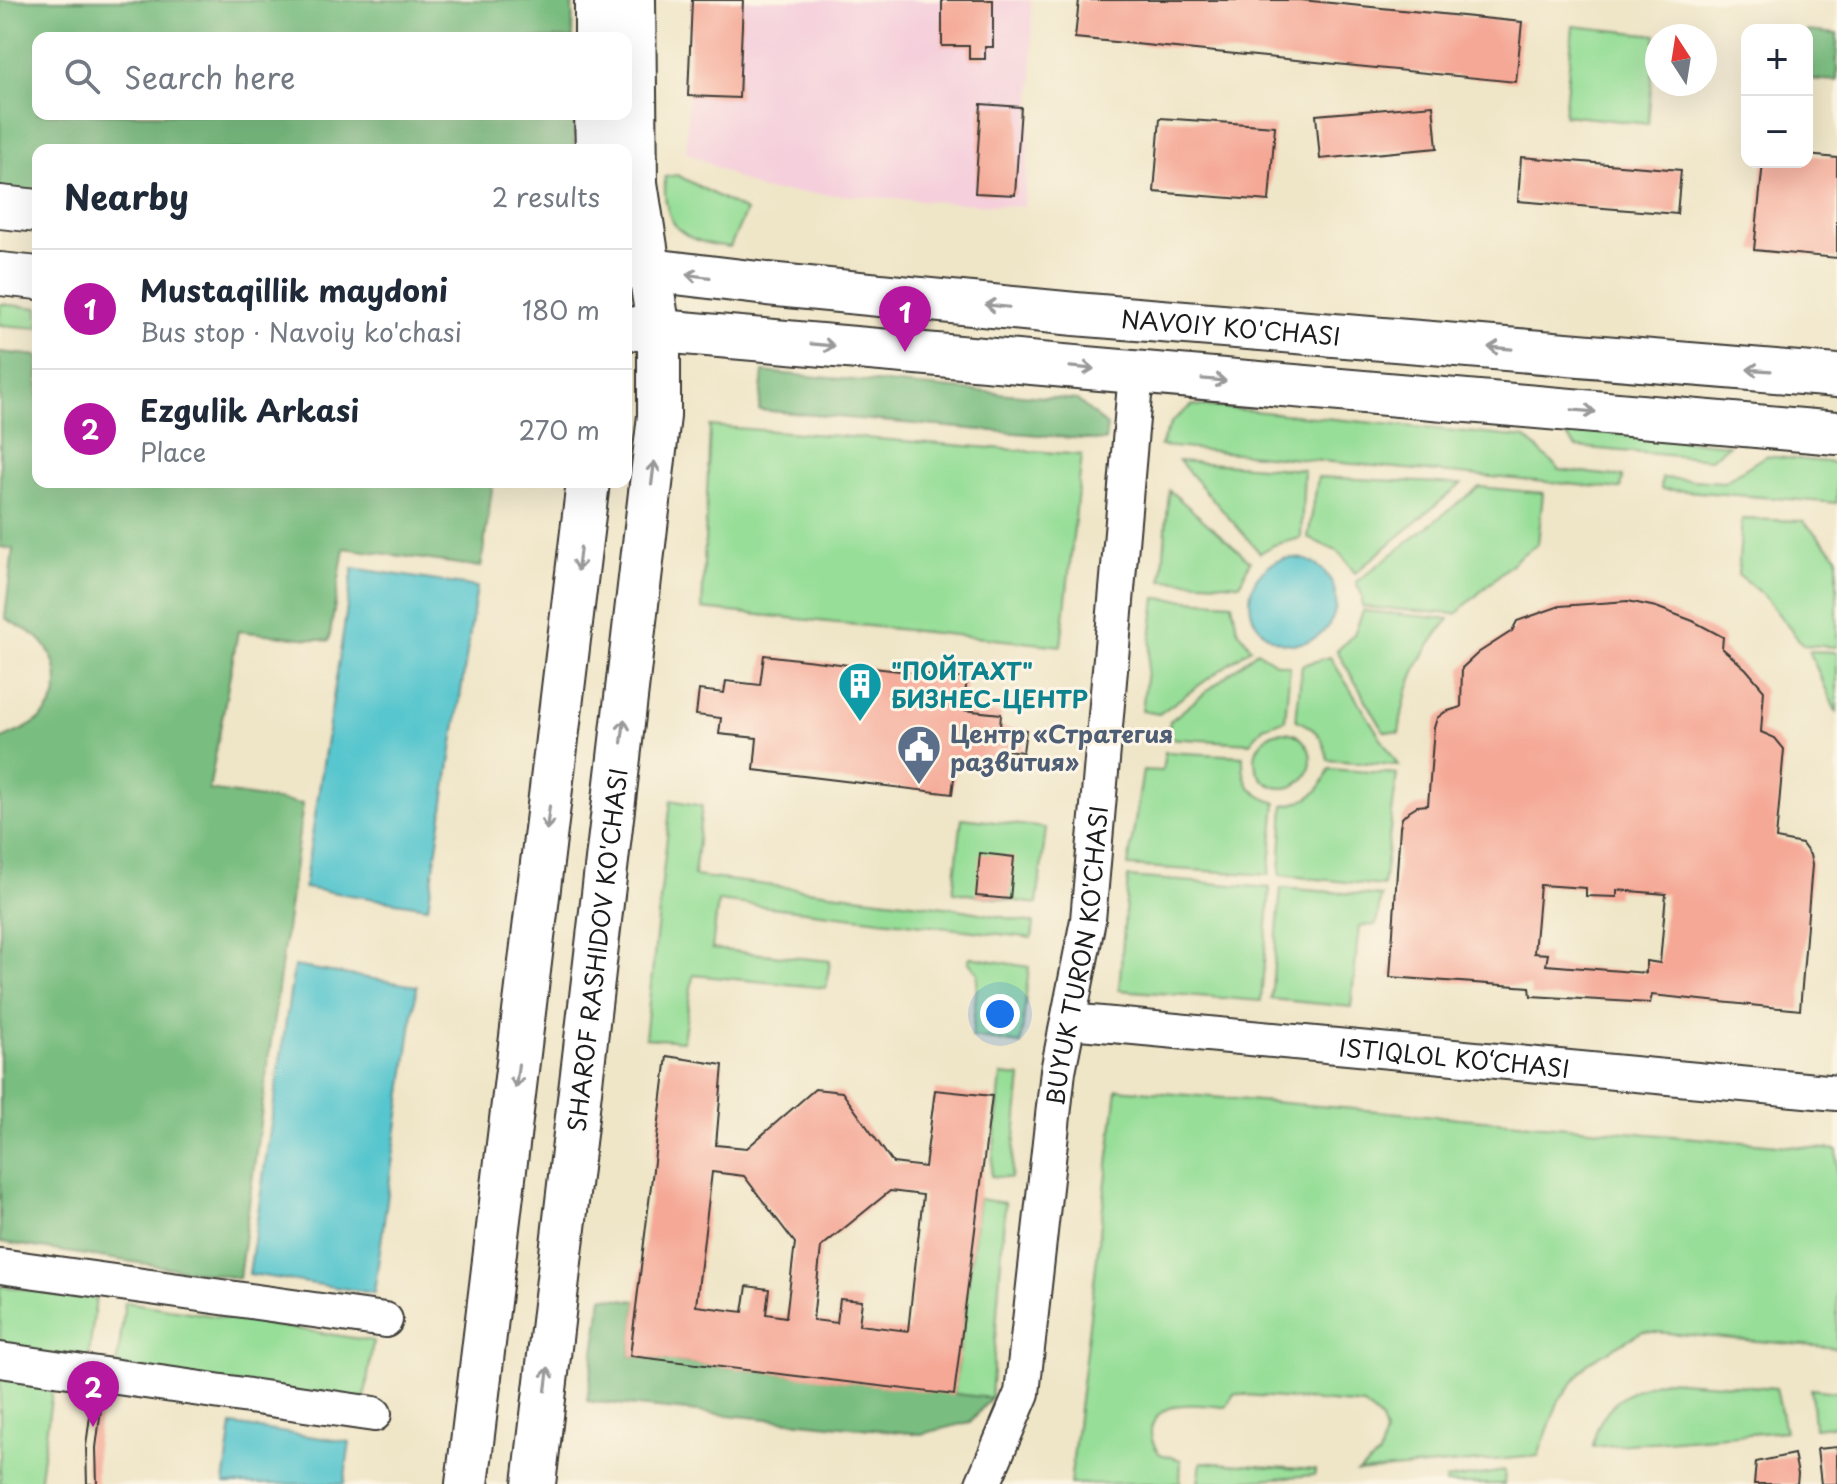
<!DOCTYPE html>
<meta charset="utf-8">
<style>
body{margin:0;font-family:"Playpen Sans",sans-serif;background:#f6f6f7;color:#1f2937}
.controls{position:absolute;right:24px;top:24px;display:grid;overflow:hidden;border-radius:16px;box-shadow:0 8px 32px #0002}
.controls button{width:72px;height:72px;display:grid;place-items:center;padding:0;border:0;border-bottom:2px solid #e0e1e3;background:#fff;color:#1f2937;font:40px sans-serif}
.compass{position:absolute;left:1645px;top:24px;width:72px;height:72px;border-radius:50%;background:#fff;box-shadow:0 8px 32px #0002;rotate:348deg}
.you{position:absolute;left:1000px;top:1014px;width:28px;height:28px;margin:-20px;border:6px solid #fff;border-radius:50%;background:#1a73e8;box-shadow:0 0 0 12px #1a73e833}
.badge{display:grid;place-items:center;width:52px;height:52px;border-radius:50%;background:#b5179e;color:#fff;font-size:26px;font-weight:700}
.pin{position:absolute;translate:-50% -66px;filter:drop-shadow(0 2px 4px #0008)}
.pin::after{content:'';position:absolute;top:42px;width:28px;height:24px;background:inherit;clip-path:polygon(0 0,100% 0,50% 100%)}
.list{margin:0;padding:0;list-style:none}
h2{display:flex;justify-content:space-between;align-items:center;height:104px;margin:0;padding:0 32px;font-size:34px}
h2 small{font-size:26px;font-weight:400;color:#747a83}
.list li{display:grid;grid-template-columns:52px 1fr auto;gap:24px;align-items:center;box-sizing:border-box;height:120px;padding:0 32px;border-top:2px solid #e0e1e3}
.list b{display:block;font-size:30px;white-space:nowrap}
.list p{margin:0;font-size:26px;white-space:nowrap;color:#747a83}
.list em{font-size:26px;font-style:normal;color:#747a83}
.icon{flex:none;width:44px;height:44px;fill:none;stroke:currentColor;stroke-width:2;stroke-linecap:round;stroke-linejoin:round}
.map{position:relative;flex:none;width:1837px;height:1484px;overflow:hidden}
.search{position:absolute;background:#fff;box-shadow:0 8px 32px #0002;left:32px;top:32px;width:600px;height:88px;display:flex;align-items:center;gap:20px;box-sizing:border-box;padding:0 28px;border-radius:16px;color:#747a83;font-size:30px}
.panel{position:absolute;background:#fff;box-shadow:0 8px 32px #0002;left:32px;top:144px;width:600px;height:344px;border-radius:16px}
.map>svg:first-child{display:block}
</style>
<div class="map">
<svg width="1837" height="1484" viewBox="0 0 1837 1484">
<rect width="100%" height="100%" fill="#fcf5e5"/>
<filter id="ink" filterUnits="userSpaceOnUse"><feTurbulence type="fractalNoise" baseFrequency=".0125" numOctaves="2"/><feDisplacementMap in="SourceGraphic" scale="16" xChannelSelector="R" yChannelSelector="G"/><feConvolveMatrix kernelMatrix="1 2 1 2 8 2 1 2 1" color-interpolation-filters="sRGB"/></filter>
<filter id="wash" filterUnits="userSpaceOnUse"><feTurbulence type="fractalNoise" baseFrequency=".006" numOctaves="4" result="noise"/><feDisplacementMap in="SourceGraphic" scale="32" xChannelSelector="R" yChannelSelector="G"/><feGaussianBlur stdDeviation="1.8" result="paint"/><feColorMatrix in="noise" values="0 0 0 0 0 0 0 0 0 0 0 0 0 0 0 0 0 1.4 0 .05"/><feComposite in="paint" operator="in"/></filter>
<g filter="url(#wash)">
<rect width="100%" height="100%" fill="#efe5c7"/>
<path fill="#f5cfdc" d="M691 0H1031L1033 76 1024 207 762 190 686 152Z"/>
<path fill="#97de98" stroke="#5a7d5a" stroke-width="2" d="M1573 26 1656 35 1648 124 1564 115Z
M677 175 746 211 730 247C683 242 662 228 665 177Z
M0 304 38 308V328L0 325Z
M1193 405 1526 438 1560 470 1623 477 1621 489 1160 446 1172 421Z
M710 426 1082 455 1061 646 702 609Z
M1560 428 1729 445 1711 459 1576 447Z
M1765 456 1837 463V503L1661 489 1662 478 1724 482Z
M1179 461 1304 470 1301 538 1274 545 1260 553Z
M1318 477 1461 484 1355 573 1339 552 1308 538Z
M1479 487 1543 493 1538 544 1520 556 1456 614 1362 607V595L1356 582Z
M1169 490 1250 561 1240 584 1162 580Z
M1742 519 1803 521 1837 556V647L1803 645 1763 595 1738 575Z
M1156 598 1232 603 1237 628 1251 648 1159 714 1142 711Z
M1363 611 1449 619C1418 656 1405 686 1399 733L1384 731 1337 651 1354 634Z
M1257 651 1276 663 1290 666 1285 720 1263 727 1250 743 1167 738 1170 721Z
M1809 651 1837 652V714Z
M1330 657 1398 765 1328 760C1324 738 1316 728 1296 720L1302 665Z
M1255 760a28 28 0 1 1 56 0a28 28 0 1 1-56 0Z
M1165 752 1243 756C1242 784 1250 794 1276 803L1269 875 1128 866 1143 770 1162 771Z
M1329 769 1397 774 1383 886 1280 875 1284 805C1310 802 1320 793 1329 769Z
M671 800 702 806 694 876 953 908 1034 923 1032 938 718 901 712 949 830 961 826 988 693 975 683 1041 645 1038Z
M962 818 1046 828 1037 904 953 892Z
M1128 877 1270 888 1261 1001 1119 990Z
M1281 888 1381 896 1376 925 1359 926 1351 1007 1271 999Z
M970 957 1029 967 1021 1044 972 1037 978 973 968 961Z
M1001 1075 1021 1077 1011 1178 991 1176Z
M1117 1089 1837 1150V1348L1643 1331 1589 1362 1559 1400 1538 1456 1358 1472 1379 1456 1385 1433 1381 1420 1364 1405 1234 1394 1226 1407C1203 1406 1165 1397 1153 1423 1148 1434 1153 1445 1160 1454L1181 1460 1180 1483 1070 1484Z
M979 1199 1005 1203 991 1398 954 1395Z
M0 1286 96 1298 88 1362 0 1351Z
M125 1302 373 1341 364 1403 117 1366Z
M0 1372 54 1378 39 1484H0Z
M1665 1380 1776 1388 1785 1431 1593 1447C1597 1407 1629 1388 1665 1380Z
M1811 1389 1837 1392V1425L1814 1428Z
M1201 1462 1315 1470V1475L1198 1484Z
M1505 1471 1504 1484H1445L1446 1480Z"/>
<path fill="#79bd80" stroke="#4a6c4e" stroke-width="2" d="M0 0H572L573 38H38V114H574V150H38V192L0 188Z
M1807 31 1837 34V81L1807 79Z
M0 352 38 356V482H493L481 567 344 548 329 641 238 631 209 790 303 804 239 1278 0 1242V740C15 733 32 727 43 716 65 695 59 656 37 637 28 630 15 625 5 618L13 549 0 547Z
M763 372 1077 400 1107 426 1105 441 759 410Z
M602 1297 637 1301 630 1356 991 1398 970 1422 921 1434 587 1401Z"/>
<path fill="#59c6ce" stroke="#3a7175" stroke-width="2" d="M1250 601a43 43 0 1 1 86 0a43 43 0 1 1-86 0Z
M353 568 477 587 428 907 304 888Z
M294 966 417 986 374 1293 249 1274Z
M232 1425 350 1442 344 1484H224Z"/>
<g id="blocks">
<path fill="#f5a896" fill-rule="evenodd" d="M692 0H743L739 98 688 96Z
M942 0H993V47H985V59H969V46H942Z
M1079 0H1301L1522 22 1516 82 1075 38Z
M981 104 1021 107 1015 195 975 193Z
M1433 105 1437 148 1320 159 1316 115Z
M1160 118 1275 126 1269 201 1154 192Z
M1807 155 1837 158V258L1754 250 1763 162H1807Z
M1521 157 1681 170 1677 214 1518 201Z
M1628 601 1656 607 1693 621 1723 637 1722 648 1746 669 1764 690 1761 732 1775 738 1784 749 1776 839 1802 844 1810 855 1812 865 1800 1010 1652 995 1650 1003 1531 996 1530 987 1390 977 1400 827 1402 818 1409 811 1417 806 1428 805 1434 728 1437 718 1445 712 1461 707 1462 668 1478 653 1512 631 1517 621 1560 606ZM1540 885 1586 888V896L1617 897V890L1666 894 1660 963 1646 961V973L1546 965 1548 954 1534 953Z
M764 655 967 679 963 710 1001 714 1000 727 1026 730 1023 752 997 749 995 767 956 763 952 794 754 770 757 738 719 734 721 718 696 715 699 690 724 693 726 681 760 685Z
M980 853 1014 857 1010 899 976 896Z
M667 1056 723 1065 716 1145 747 1148 815 1089 842 1092 893 1163 925 1167 935 1090 992 1096 954 1395 630 1356ZM712 1172 744 1176 795 1243 786 1317 766 1314 769 1289 747 1286 743 1312 696 1306ZM890 1191 923 1195 908 1331 859 1325 862 1301 840 1299 837 1323 813 1320 821 1247Z
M91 1408 101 1409 96 1448 97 1484H87L86 1446Z
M1837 1447V1484H1821L1817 1449Z
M1794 1454 1798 1474 1797 1484H1754L1756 1462Z"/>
</g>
</g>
<g filter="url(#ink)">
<use href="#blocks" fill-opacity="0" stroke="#3c3a36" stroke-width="2"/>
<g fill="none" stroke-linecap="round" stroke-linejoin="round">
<g stroke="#3c3a36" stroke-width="38">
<g id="minor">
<path id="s1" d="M1070 1021 1837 1093"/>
<path d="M0 1266 385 1320"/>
<path d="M0 1360 374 1414"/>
<path id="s2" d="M983 1484 1022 1393 1058 1071 1088 920 1136 373"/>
</g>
</g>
<g stroke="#3c3a36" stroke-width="46">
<g id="major">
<path d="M596 0V38"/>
<path d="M596 114 597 150"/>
<path d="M0 207 38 211"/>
<path id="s3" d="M626 267 767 284 1075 314 1837 376"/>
<path d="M0 274 38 278"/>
<path d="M626 328 1837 433"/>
<path d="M467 1484 588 482"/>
<path id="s4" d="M534 1484 659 416V331L636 183 634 0"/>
</g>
</g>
<use href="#minor" stroke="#fff" stroke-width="34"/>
<use href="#major" stroke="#fff" stroke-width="42"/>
</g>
<defs><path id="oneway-shaft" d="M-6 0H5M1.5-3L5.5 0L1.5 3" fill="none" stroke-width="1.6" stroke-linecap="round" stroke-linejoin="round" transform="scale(2)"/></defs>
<g stroke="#999">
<use href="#oneway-shaft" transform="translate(698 276) rotate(-173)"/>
<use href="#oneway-shaft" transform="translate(997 306) rotate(-174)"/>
<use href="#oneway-shaft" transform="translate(823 345) rotate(5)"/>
<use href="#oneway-shaft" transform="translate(1500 348) rotate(-175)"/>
<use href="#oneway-shaft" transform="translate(1082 368) rotate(5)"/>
<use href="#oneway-shaft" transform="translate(1759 370) rotate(-176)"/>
<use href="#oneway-shaft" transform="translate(1214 380) rotate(5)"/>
<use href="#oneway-shaft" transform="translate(1584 411) rotate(5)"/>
<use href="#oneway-shaft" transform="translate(653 473) rotate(-83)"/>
<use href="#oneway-shaft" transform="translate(579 559) rotate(97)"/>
<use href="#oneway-shaft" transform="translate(623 731) rotate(-83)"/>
<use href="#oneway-shaft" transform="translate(548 818) rotate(97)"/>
<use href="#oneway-shaft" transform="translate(517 1076) rotate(97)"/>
<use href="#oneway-shaft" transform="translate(547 1379) rotate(-83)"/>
</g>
</g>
<defs>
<g id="building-pin" transform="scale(2.3)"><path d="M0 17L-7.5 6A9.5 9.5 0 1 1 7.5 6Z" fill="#0f9aa8" stroke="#fcf5e5"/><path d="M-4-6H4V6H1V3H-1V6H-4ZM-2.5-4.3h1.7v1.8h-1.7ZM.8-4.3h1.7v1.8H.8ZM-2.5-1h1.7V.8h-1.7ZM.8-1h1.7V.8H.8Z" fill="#fff"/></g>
<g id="civic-pin" transform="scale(2.3)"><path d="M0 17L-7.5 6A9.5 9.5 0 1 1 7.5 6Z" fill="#5c6f8a" stroke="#fcf5e5"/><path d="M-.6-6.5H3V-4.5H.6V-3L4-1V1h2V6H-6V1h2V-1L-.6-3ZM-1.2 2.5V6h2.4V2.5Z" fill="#fff"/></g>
</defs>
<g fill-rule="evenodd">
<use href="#building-pin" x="860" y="684"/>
<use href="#civic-pin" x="919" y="747"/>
</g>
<g text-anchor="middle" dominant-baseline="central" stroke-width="6" stroke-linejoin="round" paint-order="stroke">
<g font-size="24" fill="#1c1c1c" stroke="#fcf5e5">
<text stroke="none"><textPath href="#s3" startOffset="608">NAVOIY KO'CHASI</textPath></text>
<text stroke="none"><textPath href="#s4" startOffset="538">SHAROF RASHIDOV KO'CHASI</textPath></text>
<text stroke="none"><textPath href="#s2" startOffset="540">BUYUK TURON KO'CHASI</textPath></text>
<text stroke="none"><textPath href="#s1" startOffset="386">ISTIQLOL KO‘CHASI</textPath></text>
</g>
<g font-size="24" font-weight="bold" fill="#0d838f" stroke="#fcf5e5" text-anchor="start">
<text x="891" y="670">"ПОЙТАХТ"<tspan x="891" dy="28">БИЗНЕС-ЦЕНТР</tspan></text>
</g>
<g font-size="24" font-weight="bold" fill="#4e5e75" stroke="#fcf5e5" text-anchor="start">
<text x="950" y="733">Центр «Стратегия<tspan x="950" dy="28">развития»</tspan></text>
</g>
</g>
</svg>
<div class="controls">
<button>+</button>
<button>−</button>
</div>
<svg class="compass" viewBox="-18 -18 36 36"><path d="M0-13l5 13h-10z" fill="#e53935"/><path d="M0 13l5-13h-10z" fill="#747a83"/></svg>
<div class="you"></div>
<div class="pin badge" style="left:905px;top:352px">1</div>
<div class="pin badge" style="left:93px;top:1427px">2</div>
<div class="search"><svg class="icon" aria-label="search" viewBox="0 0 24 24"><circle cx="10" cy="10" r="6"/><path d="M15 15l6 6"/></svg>Search here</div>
<section class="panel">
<h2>Nearby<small>2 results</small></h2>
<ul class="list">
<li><span class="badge">1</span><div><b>Mustaqillik maydoni</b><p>Bus stop · Navoiy ko'chasi</p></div><em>180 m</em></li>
<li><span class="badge">2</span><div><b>Ezgulik Arkasi</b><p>Place</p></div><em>270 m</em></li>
</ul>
</section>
</div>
